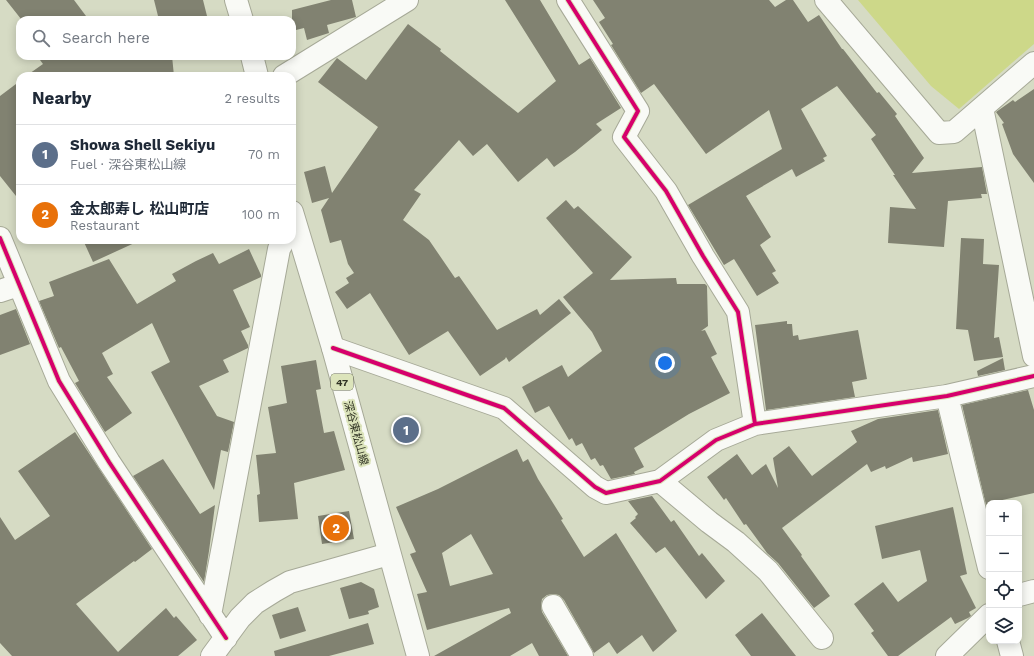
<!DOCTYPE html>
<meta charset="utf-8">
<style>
body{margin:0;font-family:"Work Sans","Noto Sans JP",sans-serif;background:#f6f6f7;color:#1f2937}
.controls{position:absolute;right:12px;bottom:12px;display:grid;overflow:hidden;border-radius:8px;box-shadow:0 2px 10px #0003}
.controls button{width:36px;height:36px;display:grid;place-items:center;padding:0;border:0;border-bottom:1px solid #e0e1e3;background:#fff;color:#1f2937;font:20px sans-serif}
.you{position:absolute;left:665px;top:363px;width:14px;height:14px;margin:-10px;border:3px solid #fff;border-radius:50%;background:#1a73e8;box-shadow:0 0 0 6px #1a73e833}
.badge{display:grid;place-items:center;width:26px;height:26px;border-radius:50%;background:#6b6e5c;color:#fff;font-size:13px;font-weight:700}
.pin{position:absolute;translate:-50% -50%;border:2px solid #fff;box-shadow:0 1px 4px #0006}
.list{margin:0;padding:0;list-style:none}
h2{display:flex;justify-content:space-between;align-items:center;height:52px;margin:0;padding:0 16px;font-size:17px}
h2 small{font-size:13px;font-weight:400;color:#747a83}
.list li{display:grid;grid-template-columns:26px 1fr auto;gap:12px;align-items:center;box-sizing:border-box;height:60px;padding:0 16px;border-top:1px solid #e0e1e3}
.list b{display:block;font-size:15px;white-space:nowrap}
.list p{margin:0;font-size:13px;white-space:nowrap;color:#747a83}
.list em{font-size:13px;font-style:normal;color:#747a83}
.icon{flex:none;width:22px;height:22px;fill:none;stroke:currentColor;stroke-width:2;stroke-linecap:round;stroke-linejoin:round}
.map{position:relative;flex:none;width:1034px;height:656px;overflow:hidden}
.search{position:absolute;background:#fff;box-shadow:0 2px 10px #0003;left:16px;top:16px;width:280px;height:44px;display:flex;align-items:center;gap:10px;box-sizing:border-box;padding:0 14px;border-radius:12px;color:#747a83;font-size:15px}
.panel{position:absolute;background:#fff;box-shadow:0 2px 10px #0003;left:16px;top:72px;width:280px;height:172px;border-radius:12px}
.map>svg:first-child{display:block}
</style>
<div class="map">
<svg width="1034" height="656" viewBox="0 0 1034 656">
<rect width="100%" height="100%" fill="#d6dbc4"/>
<path fill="#cdd889" d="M858 0H1034V44L959 109 931 86Z"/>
<path fill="#818271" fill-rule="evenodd" d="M6 0H74L89 20H20L21 19Z
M154 0H203L208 20H159Z
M331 0H352L356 17 327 25 329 33 307 40 304 28 292 31V10Z
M505 0H540L579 65 590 58 621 108 596 124 602 130 575 152 554 167 547 158 518 182 487 144 473 156 459 140 414 190 421 194 403 220 429 240 455 278 459 276 497 330 537 309 540 315 559 299 571 313 509 362 506 357 505 359 480 376 448 331 409 355 370 293 347 309 335 292 349 283 346 278 354 273 348 264 341 240 330 243 321 210 329 198 312 203 304 172 325 166 332 193 378 127 318 82 337 58 366 80 408 24 441 49 440 51 518 113 556 81Z
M593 0H769L775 7 786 0H793L808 22 819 15 842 49H843L877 93 879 92 897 114 895 116 924 158 912 173 982 167 987 194H981L982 198 948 201 944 247 888 243 890 207 916 209 893 175H895L871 139 876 135 837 86 801 109 827 156 823 158 825 161 796 177 792 169 746 196 771 237 760 245 776 271 772 273 779 283 757 296 734 259 724 265 688 205 782 149 769 110 706 154 654 84 641 93 611 45 613 44 599 22 605 18Z
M37 56H172L174 76H26L43 64Z
M20 81V201L0 176V96Z
M1034 89V183L1013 154 1002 124 1004 123 996 112 1013 100 1015 102Z
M566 200 574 209 578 206 632 257 610 280 676 278 677 284H705L707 286 708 326 701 331 705 330 717 354 711 357 730 393 689 414 634 448 644 467 634 472 635 474 611 479 603 465 600 466 595 458 591 460 582 443 576 446 572 438 569 440 549 406 535 413 522 387 562 365 568 377 602 351 592 332 563 297 593 273 546 218Z
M961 238 984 239 983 264 999 265 994 338 999 337 1003 357 974 361 968 330 956 329Z
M83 240H141L93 262Z
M249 249 261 275V277L233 290 250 327 241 331 248 345V348L223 360 229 372 199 386 217 416 234 422 228 452 221 450 214 490 151 372 170 362 152 323 102 353 113 374 107 377 132 413 105 432 75 383 79 381 61 347 59 348 39 301 54 296 49 282 109 259 137 304 176 281 172 274 196 261 213 253 219 264Z
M16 309 30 344 0 355V315Z
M787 321V324H792L793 336 798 335 799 340 858 330 867 379 852 382 855 397 766 410 755 325Z
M1003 358 1005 370 978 376 977 371Z
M316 360 321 389 316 390 324 433 334 431 345 470 294 483 298 519 259 522 257 495 260 494 256 455 276 453 268 407 287 403 281 366Z
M1028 390 1034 410V493L989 503 986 505 962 405Z
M938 410 948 454 913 462 912 457 886 469 885 466 871 472 867 464 782 528 802 555 801 556 830 596 814 608 778 563 767 553 746 524 744 525 726 498 724 500 707 477 737 454 752 475 766 464 778 488 773 458 789 446 812 476 857 442 851 431 878 419Z
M75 432 152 549 135 562 134 561 76 604 118 652 166 608 174 618 176 616 197 640 178 656H12L0 643V517L15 540 50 516 18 471Z
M517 449 523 462 528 459 538 479 563 519 561 520 584 557 616 533 677 631 653 652 642 635 617 654 609 642 594 653 564 600 559 595 553 594 547 595 542 599 541 606 542 612 568 656H539L532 643 510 656H434L511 613 509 608 427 630 417 594 427 592 410 554 416 552 396 507 438 489ZM471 534 493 574 450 586 442 553Z
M163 459 200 514 215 505 209 551 204 582 133 476Z
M652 496 671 522 674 520 699 556 702 553 725 581 706 599 665 547 656 553 630 523 636 518 635 517 638 514 628 501Z
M953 507 967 574 960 576 976 608 969 612 971 616 968 618 955 624 951 617 898 656H888L871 633 874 631 854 604 883 582 898 602 927 581 920 550 882 559 875 526Z
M349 511 354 539 322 544 318 516Z
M361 582 374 589 379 607 368 611 369 614 349 619 340 588Z
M298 607 306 631 280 639 272 615Z
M762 613 796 656H751L735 635Z
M368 623 374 644 329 656H275L274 651Z"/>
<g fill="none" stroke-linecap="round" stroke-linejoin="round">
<g stroke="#a6a997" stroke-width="24">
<path id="minor" d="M568 0 638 111 624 137 666 191 703 256 738 312 755 424
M826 0 939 133 954 132 1034 63
M284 76 407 0
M982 108 1034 356
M0 238 59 381 109 462 226 638
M0 291 18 285
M333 348 504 408 595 487 606 493 660 481 716 440 755 424 947 396 1034 376
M947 396 989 568
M660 481 709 522 736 542 768 571 822 638
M1019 595 1034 591
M553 606 582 656
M210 615 279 249 284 240
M1008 641 1012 656
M212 656 240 618 255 603 274 591 290 582 389 554
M947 656 989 615"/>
</g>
<g stroke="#a6a997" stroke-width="24">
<path id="major" d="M236 0 242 20
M252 56 257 76
M292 212 333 348 418 656"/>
</g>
<use href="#minor" stroke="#f9faf6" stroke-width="22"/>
<use href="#major" stroke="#f9faf6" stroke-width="22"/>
<g stroke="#dce4bb" stroke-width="6">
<path id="cycleway" d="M568 0 638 111 624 137 666 191 703 256 738 312 755 424
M0 238 59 381 109 462 226 638
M333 348 504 408 595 487 606 493 660 481 716 440 755 424 947 396 1034 376"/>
</g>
<use href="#cycleway" stroke="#d6006c" stroke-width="4"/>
</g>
<g text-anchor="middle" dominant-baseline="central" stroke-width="4" stroke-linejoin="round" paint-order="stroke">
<rect fill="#dce4bb" stroke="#646951" stroke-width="1" x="331" y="374" width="22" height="16" rx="3"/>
<g font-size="10" font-weight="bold" fill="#313424">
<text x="342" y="382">47</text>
</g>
<g font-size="11" fill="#313424" stroke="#dce4bb">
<text transform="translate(356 433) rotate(75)">深谷東松山線</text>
</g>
</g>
</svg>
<div class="controls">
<button>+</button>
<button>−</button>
<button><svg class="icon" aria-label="locate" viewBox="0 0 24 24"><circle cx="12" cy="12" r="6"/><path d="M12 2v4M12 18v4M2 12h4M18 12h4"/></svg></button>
<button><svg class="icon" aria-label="layers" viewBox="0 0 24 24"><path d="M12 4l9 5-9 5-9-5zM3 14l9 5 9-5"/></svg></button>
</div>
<div class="you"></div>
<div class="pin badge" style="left:406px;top:430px;background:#5c6f8a">1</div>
<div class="pin badge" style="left:336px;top:528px;background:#e8710a">2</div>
<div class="search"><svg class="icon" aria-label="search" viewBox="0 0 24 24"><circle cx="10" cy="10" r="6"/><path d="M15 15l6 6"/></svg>Search here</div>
<section class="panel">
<h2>Nearby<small>2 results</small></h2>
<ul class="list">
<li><span class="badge" style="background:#5c6f8a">1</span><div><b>Showa Shell Sekiyu</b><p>Fuel · 深谷東松山線</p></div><em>70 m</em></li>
<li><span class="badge" style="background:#e8710a">2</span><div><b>金太郎寿し 松山町店</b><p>Restaurant</p></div><em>100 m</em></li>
</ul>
</section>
</div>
